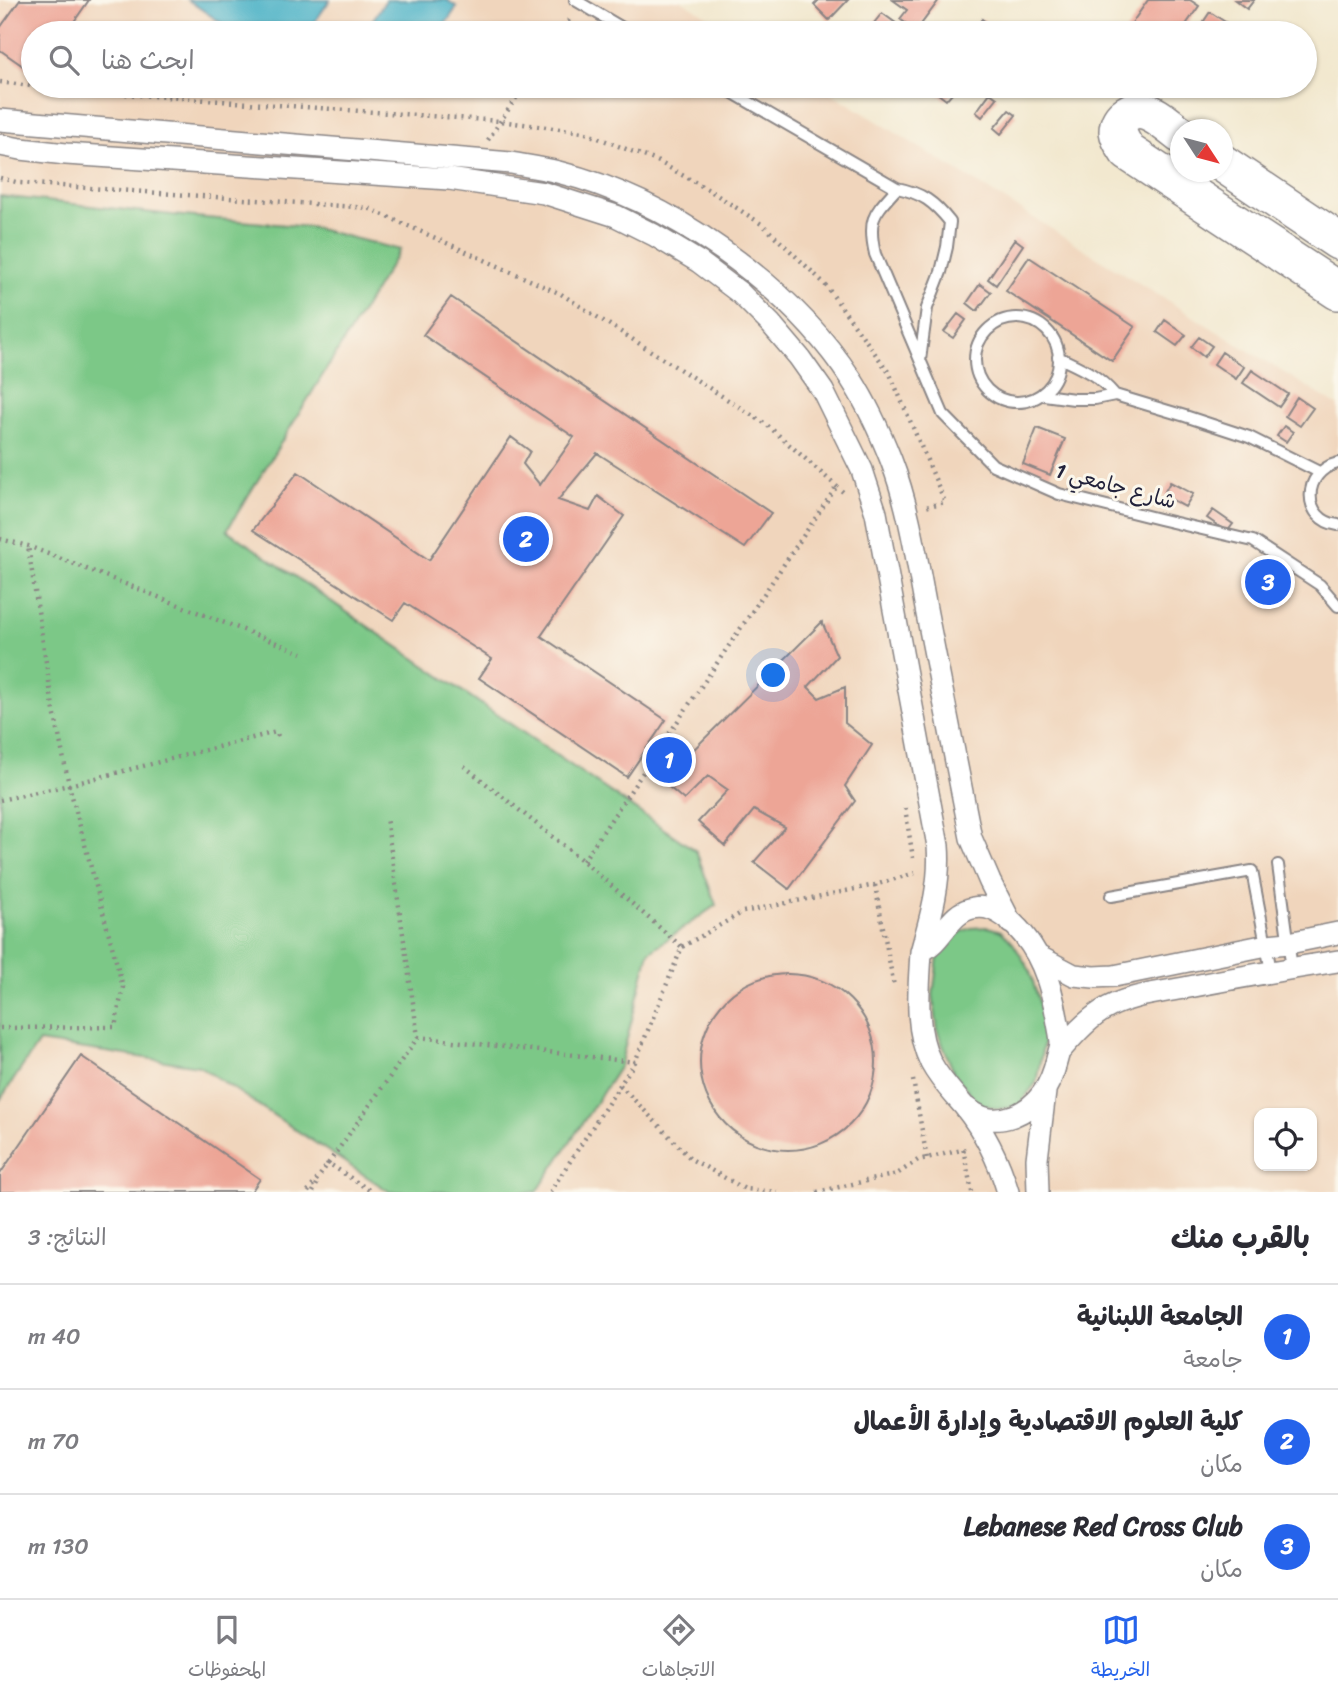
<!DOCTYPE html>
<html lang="ar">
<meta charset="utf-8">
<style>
body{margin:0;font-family:Sriracha,"Playpen Sans Arabic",sans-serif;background:#f2f2f3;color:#2b2b33;direction:rtl}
.controls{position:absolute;right:21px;bottom:21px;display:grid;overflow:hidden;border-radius:14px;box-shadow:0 2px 5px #0004}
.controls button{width:63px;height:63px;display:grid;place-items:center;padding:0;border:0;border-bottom:2px solid #e1e1e2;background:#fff;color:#2b2b33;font:35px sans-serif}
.compass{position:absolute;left:1170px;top:119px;width:63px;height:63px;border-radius:50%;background:#fff;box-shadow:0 2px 5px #0004;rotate:126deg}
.you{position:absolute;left:774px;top:676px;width:24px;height:24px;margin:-18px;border:5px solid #fff;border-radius:50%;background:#1a73e8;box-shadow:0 0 0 10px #1a73e833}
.badge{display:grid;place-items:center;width:46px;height:46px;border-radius:50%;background:#2563eb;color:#fff;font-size:23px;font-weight:700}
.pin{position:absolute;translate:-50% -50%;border:4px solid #fff;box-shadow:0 2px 7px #0006}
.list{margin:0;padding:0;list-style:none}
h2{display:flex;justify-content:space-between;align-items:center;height:91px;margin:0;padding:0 28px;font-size:30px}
h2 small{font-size:23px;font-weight:400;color:#7c7c81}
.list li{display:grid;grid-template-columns:46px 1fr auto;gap:21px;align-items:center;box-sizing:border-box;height:105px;padding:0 28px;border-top:2px solid #e1e1e2}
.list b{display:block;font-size:26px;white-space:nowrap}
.list p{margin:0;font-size:23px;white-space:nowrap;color:#7c7c81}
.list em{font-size:23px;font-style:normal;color:#7c7c81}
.icon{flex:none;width:38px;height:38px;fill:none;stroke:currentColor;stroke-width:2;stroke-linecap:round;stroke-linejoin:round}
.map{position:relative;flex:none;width:1338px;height:1192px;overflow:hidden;direction:ltr}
.search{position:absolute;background:#fff;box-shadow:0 2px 5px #0004;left:21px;right:21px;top:21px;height:77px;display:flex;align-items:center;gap:18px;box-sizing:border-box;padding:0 24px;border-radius:38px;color:#7c7c81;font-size:26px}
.sheet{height:406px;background:#fff}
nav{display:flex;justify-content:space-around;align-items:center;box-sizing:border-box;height:98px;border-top:2px solid #e1e1e2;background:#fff;font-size:19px;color:#7c7c81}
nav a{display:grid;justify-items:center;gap:4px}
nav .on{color:#2563eb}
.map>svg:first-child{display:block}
</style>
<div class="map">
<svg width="1338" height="1192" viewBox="0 0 1338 1192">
<rect width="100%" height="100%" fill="#fbf7ec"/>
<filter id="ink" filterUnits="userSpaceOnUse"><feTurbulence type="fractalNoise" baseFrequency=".0143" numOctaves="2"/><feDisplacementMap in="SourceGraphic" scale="14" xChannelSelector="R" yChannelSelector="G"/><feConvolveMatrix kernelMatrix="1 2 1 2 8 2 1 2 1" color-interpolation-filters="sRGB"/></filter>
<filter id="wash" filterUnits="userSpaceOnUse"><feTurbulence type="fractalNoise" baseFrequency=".00686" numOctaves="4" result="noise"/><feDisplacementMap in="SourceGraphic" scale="28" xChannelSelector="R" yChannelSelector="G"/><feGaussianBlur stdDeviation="1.57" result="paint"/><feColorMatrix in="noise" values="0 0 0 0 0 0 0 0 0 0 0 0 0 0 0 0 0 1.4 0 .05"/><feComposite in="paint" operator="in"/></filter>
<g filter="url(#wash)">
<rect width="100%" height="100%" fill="#f2e8cf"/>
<path fill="#f0d5bc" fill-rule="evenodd" d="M0 0H681L735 33H33V86H820L1338 406V1192H0ZM1259 1113H1312V1166H1259Z"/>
<path fill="#7cc887" stroke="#4f7561" stroke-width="2" d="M0 196 172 215 310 227 400 250 227 530 696 851 716 905 649 952 620 1066 537 1192H390L199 1066 39 1042 0 1100Z
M988 927 1001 931 1013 943 1029 969 1040 1005 1046 1030 1036 1083 1017 1107 998 1109 978 1103 954 1073 938 1033 933 995 938 956 951 936 971 928Z"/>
<path fill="#48b1c6" stroke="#356a80" stroke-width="2" d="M188 0H330L307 33H236Z
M386 0H447L457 7 439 33H383L370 24Z"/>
<g id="blocks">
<path fill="#eda596" d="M20 0H89L66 33H33V73L0 50V28Z
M819 0H848L829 20 814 5Z
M893 0H939L916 31 900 19 907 10Z
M1148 0H1190L1199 6 1180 33H1125Z
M1235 0H1254L1247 9Z
M1210 12 1242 33H1196Z
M882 13 897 24 889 33H866Z
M982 19 997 31 995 33H971Z
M928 86H958L946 100Z
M990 93 997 98 982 117 976 112Z
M1009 110 1016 115 1001 134 994 128Z
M1015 239 1023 245 996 285 988 279Z
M1029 257 1135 327 1112 361 1006 291Z
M980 284 991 292 977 311 967 303Z
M451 297 771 513 745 548 597 453 558 500 590 511 598 496 624 516 541 636 666 720 627 777 479 678 492 659 405 603 393 620 253 530 298 472 429 560 511 437 530 451 523 464 540 485 574 437 423 335Z
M958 314 966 320 953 338 944 332Z
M1165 320 1186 335 1177 346 1157 332Z
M1199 337 1212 346 1204 357 1191 347Z
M1222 352 1244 367 1236 379 1214 364Z
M1252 370 1288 394 1279 407 1243 383Z
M1297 397 1313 408 1300 426 1285 416Z
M1284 426 1293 432 1286 442 1277 436Z
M1037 428 1065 439 1050 475 1023 464Z
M1170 482 1193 494 1185 507 1163 495Z
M1213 510 1233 524 1227 532 1207 518Z
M1272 566 1281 573 1263 598 1254 592Z
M822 622 837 656 808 687 819 698 845 687V723L872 745 845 786 855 801 789 889 754 862 785 827 754 810 725 846 698 822 728 790 708 776 684 800 662 781Z
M700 1062a88 88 0 1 1 176 0a88 88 0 1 1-176 0Z
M81 1056 260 1179 251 1192H0V1174Z"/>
</g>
</g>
<g filter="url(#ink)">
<use href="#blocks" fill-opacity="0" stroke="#8a8585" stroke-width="2"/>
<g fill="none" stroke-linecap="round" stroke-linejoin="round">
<g stroke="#8a8585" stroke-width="14">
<path id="lane" d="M575 0 631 33
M721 86 897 188
M975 360a42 42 0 1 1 84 0a42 42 0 1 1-84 0Z
M1058 357C1083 369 1097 374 1115 395
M920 360 927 308 941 272 947 247 950 222C934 202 922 193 897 188 874 214 867 218 875 254L943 414 993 465 1059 494 1159 519 1253 541 1320 585 1338 606
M1044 395 1074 399H1095L1115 395 1185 416 1249 437 1319 472
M1338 463C1301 472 1302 520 1338 525
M1278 865 1292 969
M1111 896 1252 871 1271 971"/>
</g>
<g stroke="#8a8585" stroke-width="24">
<path id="street" d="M0 120 511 163C527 166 542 168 558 172 668 199 789 284 851 379 867 404 880 432 891 460 910 509 917 562 927 614 942 689 956 763 971 838L990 882 1011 923
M0 145 21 149 66 154 449 179 544 193 616 216 654 235 699 262 740 293 771 324 799 357 823 391 862 470 876 513 938 846C941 883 931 916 921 952
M1038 956 1074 975 1094 977 1114 976 1267 945 1289 943 1338 933
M1059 1052C1072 1037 1085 1022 1102 1011 1125 996 1157 993 1184 988 1235 978 1287 969 1338 961
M964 1106C981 1119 993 1123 1013 1116 1039 1106 1051 1085 1057 1059 1058 1055 1060 1049 1061 1044 1061 1037 1059 1029 1058 1023 1051 983 1040 946 1008 919 997 911 987 905 973 908 955 911 946 930 934 942 930 946 925 949 921 952 919 989 914 1029 931 1063 940 1080 952 1092 964 1106 984 1131 999 1161 1008 1192
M1038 1192 1037 1159 1045 1092"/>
</g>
<g stroke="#8a8585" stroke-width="40">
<path id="highway" d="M1180 134C1170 127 1159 116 1147 112 1133 107 1118 116 1118 131 1119 139 1124 146 1128 152L1338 291
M1222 163 1338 241"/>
</g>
<path stroke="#8a8585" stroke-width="4.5" stroke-dasharray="2 5" stroke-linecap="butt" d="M560 33 571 17
M0 82 54 89 500 121 583 132 659 162 709 190 763 225 824 283 890 374 945 502 926 507
M488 140 524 86
M0 178 20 183 368 208 561 294 766 424 843 492
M0 539 28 546 302 653
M464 766 583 861 682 947
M0 800 69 785 276 732 279 738
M905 808 913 858
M583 861 837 486
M875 885 894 986
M0 1028 115 1027 123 987 69 785 52 701 28 546
M418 1037 635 1062
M913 1080 927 1159
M620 1085 691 1159 745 1189 777 1192
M963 1149 972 1192
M327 1165 328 1163 372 1192
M308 1192 418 1037 386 817
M313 1192 318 1182
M550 1192 635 1062 682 947 743 912 875 885 915 873
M817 1192 897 1174 918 1160 966 1149"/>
<use href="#lane" stroke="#fff" stroke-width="10"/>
<use href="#street" stroke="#fff" stroke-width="21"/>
<use href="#highway" stroke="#fff" stroke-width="37"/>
</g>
</g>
<g text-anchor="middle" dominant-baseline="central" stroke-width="6" stroke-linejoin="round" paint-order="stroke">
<g font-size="21" fill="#22223b" stroke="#fbf7ec">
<text transform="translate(1116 486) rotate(15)">شارع جامعي 1</text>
</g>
</g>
</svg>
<div class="controls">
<button><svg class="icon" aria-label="locate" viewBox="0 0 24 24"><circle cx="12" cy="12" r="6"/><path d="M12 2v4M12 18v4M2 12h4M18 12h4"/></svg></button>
</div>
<svg class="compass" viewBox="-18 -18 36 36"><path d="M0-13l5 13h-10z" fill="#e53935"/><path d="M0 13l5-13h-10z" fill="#7c7c81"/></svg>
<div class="you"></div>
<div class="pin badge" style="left:669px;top:760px">1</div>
<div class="pin badge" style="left:526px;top:539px">2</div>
<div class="pin badge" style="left:1268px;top:582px">3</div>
<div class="search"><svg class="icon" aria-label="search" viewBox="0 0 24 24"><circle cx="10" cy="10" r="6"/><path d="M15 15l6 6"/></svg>ابحث هنا</div>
</div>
<section class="sheet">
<h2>بالقرب منك<small>النتائج: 3</small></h2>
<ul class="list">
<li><span class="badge">1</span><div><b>الجامعة اللبنانية</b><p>جامعة</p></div><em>40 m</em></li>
<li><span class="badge">2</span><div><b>كلية العلوم الاقتصادية وإدارة الأعمال</b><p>مكان</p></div><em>70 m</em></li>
<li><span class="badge">3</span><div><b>Lebanese Red Cross Club</b><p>مكان</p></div><em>130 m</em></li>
</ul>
</section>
<nav>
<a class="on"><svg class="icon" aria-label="map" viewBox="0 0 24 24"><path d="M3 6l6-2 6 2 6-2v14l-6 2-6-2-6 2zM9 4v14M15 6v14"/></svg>الخريطة</a>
<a><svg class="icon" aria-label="directions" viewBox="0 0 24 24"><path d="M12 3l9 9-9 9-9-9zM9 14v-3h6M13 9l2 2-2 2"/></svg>الاتجاهات</a>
<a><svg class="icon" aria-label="saved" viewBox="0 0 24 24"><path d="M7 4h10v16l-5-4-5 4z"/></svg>المحفوظات</a>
</nav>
